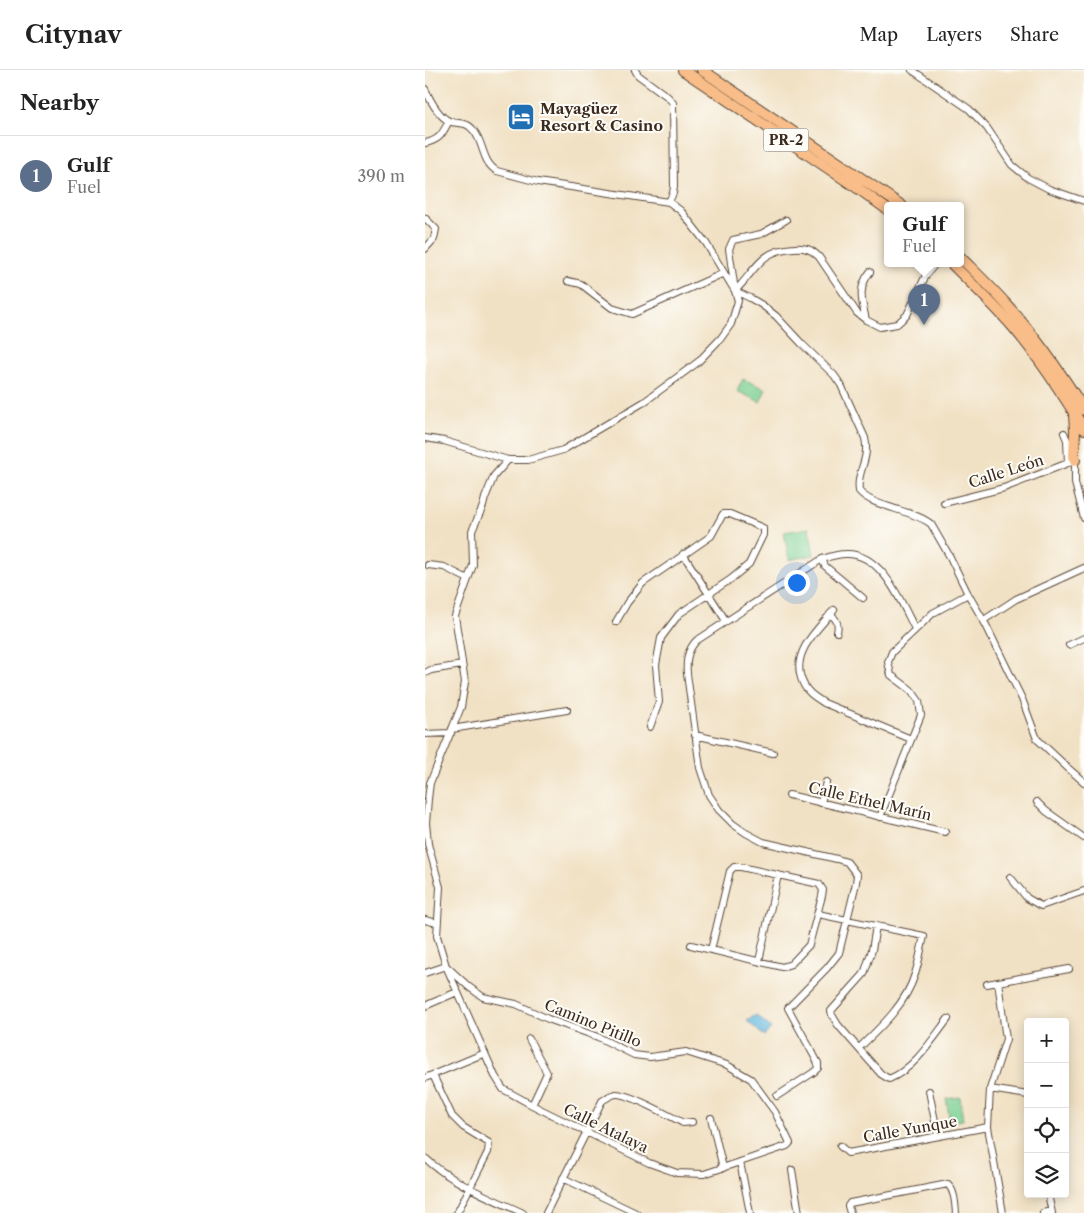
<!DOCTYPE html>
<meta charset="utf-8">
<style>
body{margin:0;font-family:"Libre Caslon Text",serif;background:#f6f6f6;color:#222}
.controls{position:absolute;right:15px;bottom:15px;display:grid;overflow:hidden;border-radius:5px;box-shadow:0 2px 12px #0003}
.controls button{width:45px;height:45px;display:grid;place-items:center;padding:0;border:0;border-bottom:1px solid #e0e0e0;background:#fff;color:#222;font:25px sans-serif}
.you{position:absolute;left:371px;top:512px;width:18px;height:18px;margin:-12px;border:4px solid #fff;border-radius:50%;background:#1a73e8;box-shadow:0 0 0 8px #1a73e833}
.badge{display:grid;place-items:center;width:32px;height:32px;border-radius:50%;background:#0b8043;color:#fff;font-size:16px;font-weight:700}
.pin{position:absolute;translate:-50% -41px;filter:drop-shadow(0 1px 2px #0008)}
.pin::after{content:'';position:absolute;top:26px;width:18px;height:15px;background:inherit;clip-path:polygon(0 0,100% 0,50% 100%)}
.popup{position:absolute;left:459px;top:132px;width:80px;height:65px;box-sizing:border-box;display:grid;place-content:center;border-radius:5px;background:#fff;filter:drop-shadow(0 1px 4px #0005);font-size:16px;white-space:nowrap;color:#767676}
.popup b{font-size:19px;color:#222}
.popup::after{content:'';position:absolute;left:50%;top:100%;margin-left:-10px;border:10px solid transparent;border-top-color:#fff}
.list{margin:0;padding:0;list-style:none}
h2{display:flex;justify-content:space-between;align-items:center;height:65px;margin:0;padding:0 20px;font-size:21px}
h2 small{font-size:16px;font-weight:400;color:#767676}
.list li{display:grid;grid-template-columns:32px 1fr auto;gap:15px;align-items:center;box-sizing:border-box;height:80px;padding:0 20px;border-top:1px solid #e0e0e0}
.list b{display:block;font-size:19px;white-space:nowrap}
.list p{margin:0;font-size:16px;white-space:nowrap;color:#767676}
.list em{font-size:16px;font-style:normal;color:#767676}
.icon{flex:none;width:28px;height:28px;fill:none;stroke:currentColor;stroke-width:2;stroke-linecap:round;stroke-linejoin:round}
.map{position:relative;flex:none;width:659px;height:1143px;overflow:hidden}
header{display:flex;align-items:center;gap:30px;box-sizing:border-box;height:70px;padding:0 25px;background:#fff;border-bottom:1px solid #e0e0e0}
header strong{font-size:24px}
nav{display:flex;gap:28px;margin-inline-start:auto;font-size:18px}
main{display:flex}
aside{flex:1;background:#fff}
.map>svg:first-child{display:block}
</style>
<header>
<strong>Citynav</strong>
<nav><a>Map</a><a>Layers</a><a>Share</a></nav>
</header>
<main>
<aside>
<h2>Nearby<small></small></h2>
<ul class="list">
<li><span class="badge" style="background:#5c6f8a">1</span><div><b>Gulf</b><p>Fuel</p></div><em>390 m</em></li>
</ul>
</aside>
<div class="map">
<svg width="659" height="1143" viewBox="0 0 659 1143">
<rect width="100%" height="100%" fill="#fdfcf7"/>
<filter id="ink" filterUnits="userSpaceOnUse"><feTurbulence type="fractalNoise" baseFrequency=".02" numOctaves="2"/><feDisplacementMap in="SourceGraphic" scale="10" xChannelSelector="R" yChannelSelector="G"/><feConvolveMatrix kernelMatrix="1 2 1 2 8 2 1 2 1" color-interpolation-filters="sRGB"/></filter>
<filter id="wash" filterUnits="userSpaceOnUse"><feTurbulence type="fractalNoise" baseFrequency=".0096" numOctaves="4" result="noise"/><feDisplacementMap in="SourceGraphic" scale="20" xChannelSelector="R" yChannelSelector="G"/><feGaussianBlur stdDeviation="1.12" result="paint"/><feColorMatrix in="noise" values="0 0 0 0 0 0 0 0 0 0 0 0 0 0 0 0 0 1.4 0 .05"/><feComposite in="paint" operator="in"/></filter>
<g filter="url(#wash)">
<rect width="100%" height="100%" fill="#f1e1c4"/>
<path fill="#7cd093" stroke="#5c7d58" d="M318 309 341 319 335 332 312 321Z
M384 458 389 485 364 490 359 462Z
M535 1027 538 1050 525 1052 521 1029Z"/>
<path fill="#63b8df" stroke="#4f717e" d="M331 945 346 958 339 966 322 951Z"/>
</g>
<g filter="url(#ink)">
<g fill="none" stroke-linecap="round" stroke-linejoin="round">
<g stroke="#564537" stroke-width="8">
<path id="minor" d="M210 0 213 5 243 27 248 33 249 117 248 123 244 132
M487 0 544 39 562 58 587 95 603 108 624 119 659 131
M0 19C5 30 13 46 24 51 33 55 41 50 49 61 59 73 57 93 72 101L113 112 244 132 256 141 281 173 310 221 325 228 337 235 351 246 377 274 409 305 416 315 440 368C445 391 431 401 434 421 448 438 487 439 506 454L525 487 543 524 561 555 597 629 612 669 644 699 659 712
M0 73C15 70 17 64 24 51
M0 148 11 159 9 169 0 179
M445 202C432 219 437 231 441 250L455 257 472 254 482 245 501 205 510 194
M143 211 156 214 187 238 207 244 299 203
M310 221C331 200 335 180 369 178 380 177 386 179 394 187L432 243 441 250
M639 363 642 370 643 393
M0 368 19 371 83 390H103L138 380 219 332 273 292 296 268 306 254 313 231 310 221 304 179 308 170 336 164 361 150
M650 390V413L659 448
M519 433 579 418 643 393 650 391
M258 484 301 551
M397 489 400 496 438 528
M3 495 19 497 43 509
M409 540C394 558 367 581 376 608 380 621 388 626 399 633L486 669
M405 544C412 549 414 554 412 562
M559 550 591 529 659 498
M191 552 202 533 218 513 286 466 298 444H305L338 458V465L324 494 306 509 254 544 236 568 231 595 234 632 225 657
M644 575 659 568
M0 603 6 600 37 595
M27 659 142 640
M0 664 26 663
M270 665 348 683
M364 725 520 762
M612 732 621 741 659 768
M396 733 401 712
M455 747 496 645 494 631 486 620 466 605 463 592 467 582 508 543 543 524
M585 807 602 828 616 836 659 821
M393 844 499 866C496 879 494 892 490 904 481 934 456 957 434 978
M0 850 12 853
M451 856 447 880 439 904 406 941 407 945 413 955 456 1004 464 1009C489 999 507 970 523 949
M266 875 357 897 366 894 384 875 397 826 398 820 394 814 316 797H309L305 801 286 880
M334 891 353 805
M0 903 21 896 44 917 58 927 91 934 123 949 173 967 209 985 225 987 261 982 302 995 326 1009 350 1042 365 1073 362 1076 315 1092 279 1104 252 1103 224 1093 107 1035 78 1019 70 1006 21 896 12 866 15 817 3 774 1 753 3 729 5 713 36 637 40 612 30 546 48 495 47 461 58 436 60 428 69 406 83 390
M573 912 581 969 565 1019 563 1057 578 1143
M562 914 644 899
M0 936 32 922
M104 969 122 1003 107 1035
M8 1005 27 1046 38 1057 64 1073 63 1082 32 1143
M0 1008 60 983
M565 1019 603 1025
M504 1021 513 1066
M352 1026 389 1002 393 998V993L363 938 402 898 414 883 431 813 432 805 422 792 412 789 338 772 321 763 308 754 294 740 284 725 275 698 262 604C261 591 262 581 271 571L397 489C404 487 412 484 420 484 457 482 476 532 490 559
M286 1048 298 1098
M415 1076 423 1083 563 1057
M0 1088C27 1113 64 1127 98 1143
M315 1092 325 1143
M367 1100 374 1143
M138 1108 211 1143
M623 1124 627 1143
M121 1143 177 1031C182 1028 185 1025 191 1024 204 1023 245 1046 258 1053L267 1052
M425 1143 423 1136 425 1133 523 1114C530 1122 530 1133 531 1143
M618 1143 626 1141"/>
</g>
<g stroke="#564537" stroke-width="12">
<path id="highway" d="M258 0 434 119 463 140
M277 0 477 136
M535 187C551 203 567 218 581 234 611 267 636 303 659 340
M527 194C548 215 569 235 589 258 615 289 638 324 659 359
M649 345 650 360 649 386 650 390"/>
</g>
<use href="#minor" stroke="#fff" stroke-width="6"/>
<use href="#highway" stroke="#f8bd89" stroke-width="10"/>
</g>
</g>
<defs>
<g id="hotel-square" transform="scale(1.4375)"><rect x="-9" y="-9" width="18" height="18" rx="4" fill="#1f6fb2" stroke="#fdfcf7"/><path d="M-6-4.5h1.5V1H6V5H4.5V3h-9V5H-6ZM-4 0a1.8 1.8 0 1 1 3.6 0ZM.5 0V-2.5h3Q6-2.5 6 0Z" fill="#fff"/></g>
</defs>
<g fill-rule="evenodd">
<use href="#hotel-square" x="96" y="47"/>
</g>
<g text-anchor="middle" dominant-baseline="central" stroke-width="4" stroke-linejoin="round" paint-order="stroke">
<rect fill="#fdfcf7" stroke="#75695f" stroke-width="1" x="338.5" y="58.5" width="45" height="23" rx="4"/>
<g font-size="14" font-weight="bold" fill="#3b2a1e">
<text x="361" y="70">PR-2</text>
</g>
<g font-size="15" font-weight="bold" fill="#3b2a1e" stroke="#fdfcf7" text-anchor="start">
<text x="115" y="38">Mayagüez<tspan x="115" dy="17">Resort &amp; Casino</tspan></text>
</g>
<g font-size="15" fill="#3b2a1e" stroke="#fdfcf7">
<text transform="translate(581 401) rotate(-18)">Calle León</text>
<text transform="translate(445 731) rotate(13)">Calle Ethel Marín</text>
<text transform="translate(168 953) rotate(22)">Camino Pitillo</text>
<text transform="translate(181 1058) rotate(26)">Calle Atalaya</text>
<text transform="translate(485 1059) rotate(-10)">Calle Yunque</text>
</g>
</g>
</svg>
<div class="controls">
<button>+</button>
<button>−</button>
<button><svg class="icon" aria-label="locate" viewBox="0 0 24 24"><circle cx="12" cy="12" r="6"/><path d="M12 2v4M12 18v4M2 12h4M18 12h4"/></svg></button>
<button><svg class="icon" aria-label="layers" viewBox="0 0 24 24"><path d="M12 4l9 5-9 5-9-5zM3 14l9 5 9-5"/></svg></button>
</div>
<div class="you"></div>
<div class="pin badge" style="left:499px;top:255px;background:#5c6f8a">1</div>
<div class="popup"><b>Gulf</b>Fuel</div>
</div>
</main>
